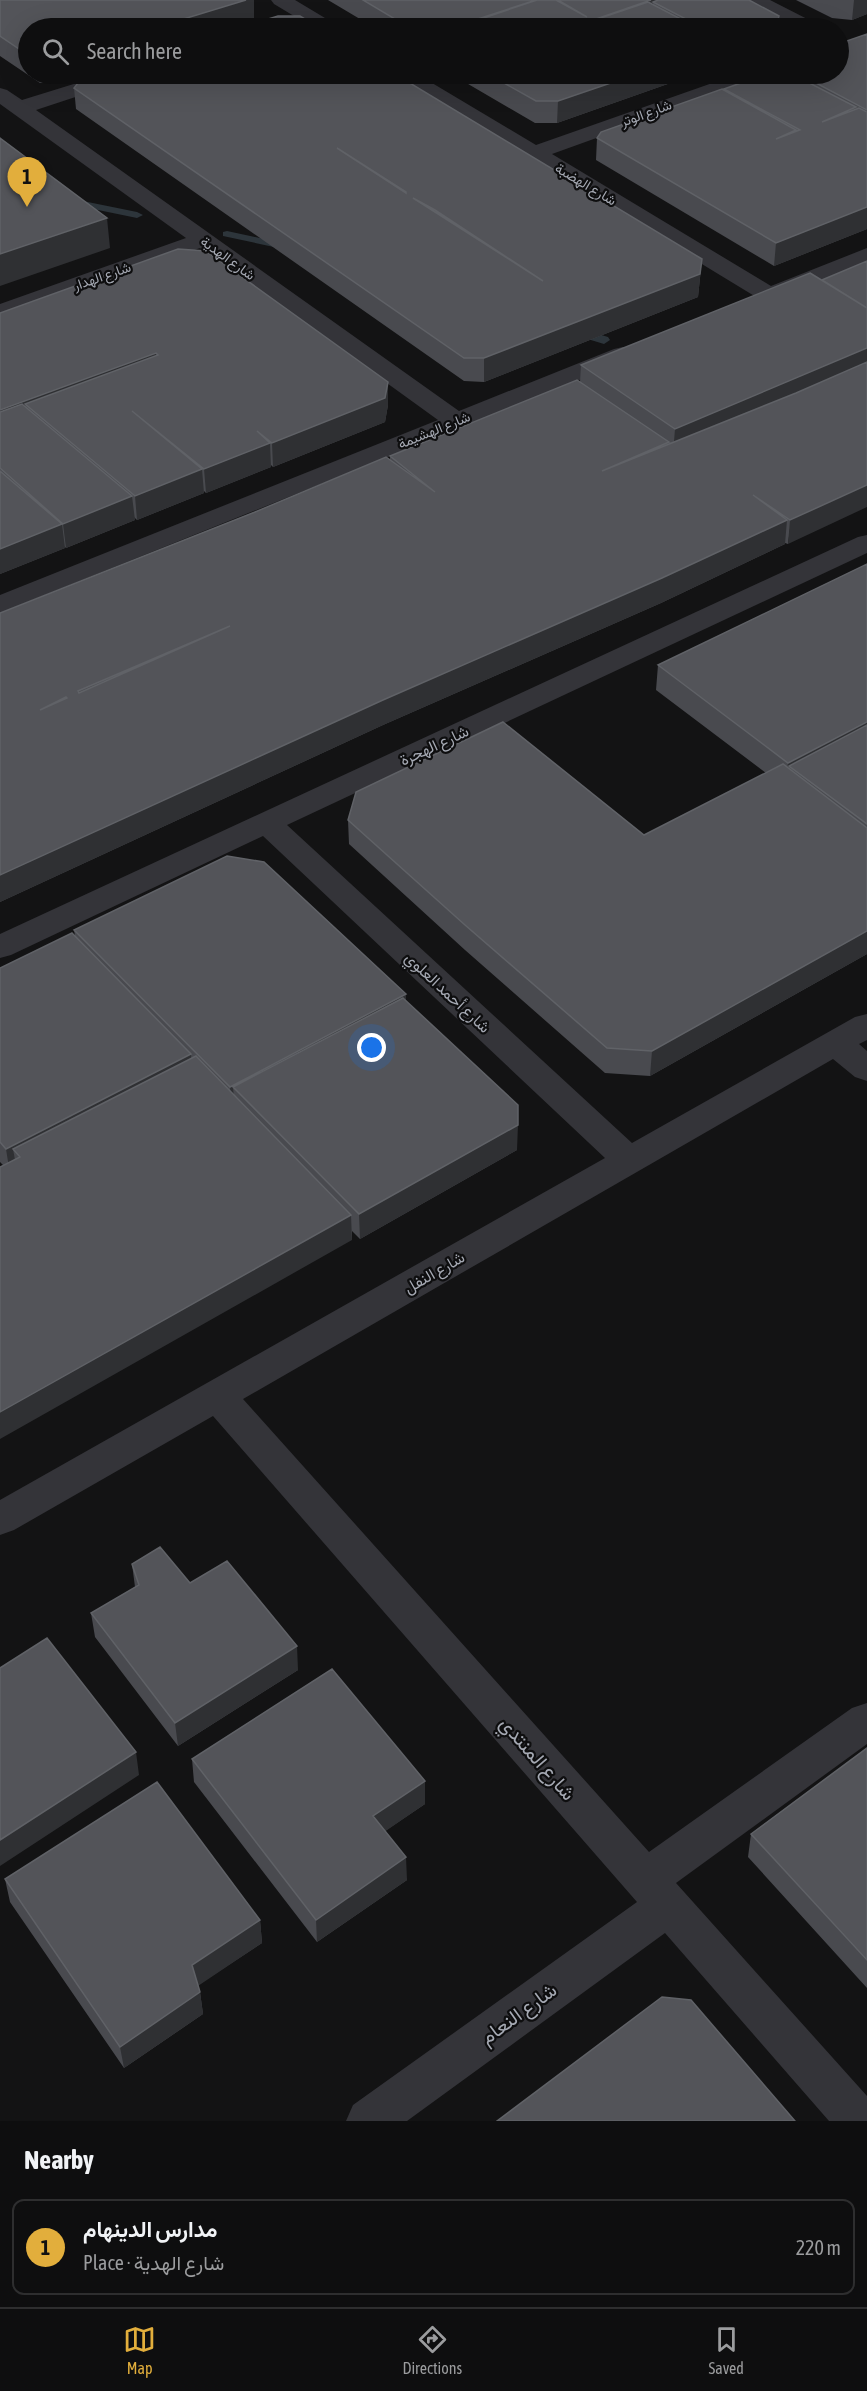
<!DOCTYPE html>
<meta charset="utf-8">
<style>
body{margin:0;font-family:"Asap Condensed",Vazirmatn,sans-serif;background:#171718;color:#f1f3f6}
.you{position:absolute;left:372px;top:1048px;width:21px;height:21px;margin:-15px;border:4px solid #fff;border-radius:50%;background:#1a73e8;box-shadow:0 0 0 9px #1a73e833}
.badge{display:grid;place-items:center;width:39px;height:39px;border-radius:50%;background:#e2ae3c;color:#111;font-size:20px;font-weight:700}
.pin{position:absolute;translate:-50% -50px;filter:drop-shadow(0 2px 3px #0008)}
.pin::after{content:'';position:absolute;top:32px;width:21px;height:18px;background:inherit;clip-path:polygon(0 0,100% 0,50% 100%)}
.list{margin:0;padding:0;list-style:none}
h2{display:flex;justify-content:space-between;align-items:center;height:78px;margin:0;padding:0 24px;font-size:26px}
h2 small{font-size:20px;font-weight:400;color:#9b9c9e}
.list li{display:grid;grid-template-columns:39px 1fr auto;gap:18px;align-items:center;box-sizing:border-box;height:96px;margin:0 12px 12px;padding:0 12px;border:2px solid #2e2e2f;border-radius:12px}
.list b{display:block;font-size:22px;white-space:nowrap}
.list p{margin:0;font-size:20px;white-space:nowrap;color:#9b9c9e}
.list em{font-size:20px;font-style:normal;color:#9b9c9e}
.icon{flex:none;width:33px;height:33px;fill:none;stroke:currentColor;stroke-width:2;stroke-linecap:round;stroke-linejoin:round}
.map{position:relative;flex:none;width:867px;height:2121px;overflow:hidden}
.search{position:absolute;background:#0e0e0f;box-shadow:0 6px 24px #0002;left:18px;right:18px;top:18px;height:66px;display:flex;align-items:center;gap:15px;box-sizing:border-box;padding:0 21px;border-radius:33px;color:#9b9c9e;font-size:22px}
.sheet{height:186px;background:#0e0e0f}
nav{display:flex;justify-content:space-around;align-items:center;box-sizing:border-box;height:84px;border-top:2px solid #2e2e2f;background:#0e0e0f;font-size:16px;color:#9b9c9e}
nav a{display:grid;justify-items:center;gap:3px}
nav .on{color:#e2ae3c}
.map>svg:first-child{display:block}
</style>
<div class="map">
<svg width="867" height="2121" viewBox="0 0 867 2121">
<rect width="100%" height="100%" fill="#131314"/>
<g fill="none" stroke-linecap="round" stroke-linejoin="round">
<path fill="#2d353b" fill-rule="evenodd" d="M68 198 137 212 143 215 137 218 64 203 62 201Z
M227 231 288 244 294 247 288 250 223 236V232Z
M575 327 608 337 610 340 604 344 571 334 569 331Z"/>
<path fill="#343439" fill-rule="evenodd" d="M271 0H295L335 24 338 28H314L274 4Z
M744 0H770L817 24 820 28H795L747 4Z
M106 74H136L133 78 36 110 459 411 614 349 623 347 632 349 635 354 632 359 0 613V595L438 420 200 248 0 319V304L186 238 0 104V88L7 90 22 100Z
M393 74H417L536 145 738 74H766L763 78 552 154 771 286 867 248V263L777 300 769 302 761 300 396 78Z
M867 535V553L287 825 632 1143 855 1017 867 1014V1040L859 1044 867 1051V1081L855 1077 833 1059 243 1399 649 1852 852 1708 867 1703V1744L676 1883 867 2096V2121H829L665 1933 407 2121H346L353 2105 637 1902 213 1416 14 1530 0 1535V1500L605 1158 263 836 11 955 0 958V934L858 537Z"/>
</g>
<path fill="#494a4f" d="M0 0 254 8V19L224 28H28V74H81L54 82 40 83 0 56Z
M328 0H749L778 28H375Z
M796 0H867V14L852 20 832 18Z
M867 34V229L774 266 596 160 597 138 724 90V89L766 74H838Z
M451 74H696L557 123H535Z
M74 88 702 259 698 297 484 382 464 381 76 109Z
M822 280 788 544 785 543V544L661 603 383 725 0 902V613L390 459V456L580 382 581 365Z
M0 313 388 382V405L385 422 273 467 271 465V467L206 493 204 491V493L137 520 134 517 135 520 66 548 64 546 65 548 0 574Z
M867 564V954L650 1076 605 1073 465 950 349 844 348 820 644 835 766 773 656 690 658 665Z
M74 930 406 994V1001L517 1150 360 1239 352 1231V1240L3 1165 0 1162V968L75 936Z
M132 1564 190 1583 298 1670 178 1746 95 1637 91 1613 135 1587Z
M867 1748V1988L748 1857 751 1834Z
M192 1759 425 1804 385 1831 407 1880 317 1942 194 1782Z
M5 1879 260 1920 262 1943 198 1985 200 1992 203 2014 124 2068 10 1902Z"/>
<path fill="#2f3033" d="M246 0H254V19L224 28H154Z
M651 0H709L653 2 652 20 570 28Z
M854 0H867V14L852 20Z
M779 16 778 28H765Z
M53 74H81L54 82Z
M637 74H696L557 123 558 101Z
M867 207V229L774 266 776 243Z
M107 218 110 248 0 286V254Z
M702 259 698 297 484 382V358Z
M867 348V382L672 466 675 429Z
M156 353 157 376 25 404 28 425 0 435V410Z
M388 382V405L385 422 273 467 272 443Z
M270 443 271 467 206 493 204 469Z
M202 469 204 493 137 520 135 496Z
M867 485V507L788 544 790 520Z
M132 496 135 520 66 548 63 524Z
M787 520 785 544 661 603 383 725 0 902V875L383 700Z
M62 524 65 548 0 574V549Z
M867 722V744L789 766 786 787H785L788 763Z
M867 931V954L650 1076 652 1051Z
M406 994V1019L233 1087 235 1110 232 1112 230 1087Z
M191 1054 193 1079 13 1149 17 1171 10 1174 6 1149Z
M518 1125 517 1150 360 1239 359 1214Z
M351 1215 352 1240 0 1439V1412Z
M297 1646 298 1670 178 1746 175 1723Z
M136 1752 139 1775 0 1866V1840Z
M425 1781V1804L374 1839 373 1816Z
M406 1857 407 1880 317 1942 316 1920Z
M260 1920 262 1943 195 1988 192 1965Z
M200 1992 203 2014 124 2068 120 2047Z"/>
<path fill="#535459" stroke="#606267" stroke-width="1.5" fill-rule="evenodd" d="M0 0H246L154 28H28V55L0 36Z
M363 0H536L450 28H410Z
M537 0H556L587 17 558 0H651L570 28H454Z
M658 0H749L779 16 777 24 765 28H703L653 2Z
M648 2 698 28H571Z
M278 16H300L320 28H238Z
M867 34V110L799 74H838V44Z
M96 74H395L702 259 700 274 484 358H464L74 88 82 78ZM337 148 406 192V193ZM413 198 435 210 543 281Z
M488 74H637L558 101H536Z
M766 74H792L856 107 822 122 859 108 867 112V207L776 243 597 138 601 132 722 89 796 130 776 139 800 130 724 89Z
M0 138 107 218 0 254Z
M178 249 206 251 388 382 385 398 272 443 257 431 270 443 204 469 132 411 202 469 135 496 25 404 158 355 156 353 0 410V313Z
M867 261V308L822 280Z
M810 273 867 308V348L675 429 581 365Z
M867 362V485L790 520 753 495 787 520 662 578 383 700 0 875V613L255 512 386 457 435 492 390 456 577 380 669 442 602 471 796 393ZM230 626 79 693 78 691ZM66 697 67 698 40 710Z
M22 404 132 496 63 524 0 468V412Z
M0 471 62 524 0 549Z
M867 564V722L788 763 658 665Z
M503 722 644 835 783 764 867 828V931L652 1051 607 1048 465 925 348 820 356 792Z
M867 725V824L789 766Z
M227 856 264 862 406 994 230 1087 74 930Z
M72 933 191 1054 6 1149 0 1142V968Z
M403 998 518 1105V1125L359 1214 233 1087Z
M196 1056 351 1215 0 1412V1167L20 1157 13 1149Z
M160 1547 190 1583 227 1561 297 1646 175 1723 91 1613 139 1585 132 1564Z
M47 1638 136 1752 0 1840V1668Z
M332 1669 425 1781 373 1816 406 1857 316 1920 192 1759Z
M867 1748V1960L751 1834Z
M157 1782 260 1920 192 1965 200 1992 120 2047 5 1879Z
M662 1997 691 2000 795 2121H497Z"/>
<g text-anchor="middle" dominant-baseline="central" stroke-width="4.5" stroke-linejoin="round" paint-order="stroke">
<g font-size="14" fill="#a5a9b3" stroke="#0e0e0f">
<text transform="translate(646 113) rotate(-20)">شارع الوتر</text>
<text transform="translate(586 184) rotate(31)">شارع الهضبة</text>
<text transform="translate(228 258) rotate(36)">شارع الهدية</text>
<text transform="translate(102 276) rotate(-19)">شارع الهدار</text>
<text transform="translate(434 430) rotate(-22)">شارع الهشيمة</text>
</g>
<g font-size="16" fill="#a5a9b3" stroke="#0e0e0f">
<text transform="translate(434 745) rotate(-25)">شارع الهجرة</text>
<text transform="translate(448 992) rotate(43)">شارع أحمد العلوي</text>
<text transform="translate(434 1272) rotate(-30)">شارع النفل</text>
</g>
<g font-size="20" fill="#a5a9b3" stroke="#0e0e0f">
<text transform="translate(538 1758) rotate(49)">شارع المنتدي</text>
<text transform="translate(518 2013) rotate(-36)">شارع النعام</text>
</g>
</g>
</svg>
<div class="you"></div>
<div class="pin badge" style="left:27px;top:207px">1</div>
<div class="search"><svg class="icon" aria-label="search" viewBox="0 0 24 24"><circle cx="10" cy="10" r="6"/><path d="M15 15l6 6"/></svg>Search here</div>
</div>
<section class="sheet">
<h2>Nearby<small></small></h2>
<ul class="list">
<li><span class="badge">1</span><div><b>مدارس الدينهام</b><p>Place · شارع الهدية</p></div><em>220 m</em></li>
</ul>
</section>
<nav>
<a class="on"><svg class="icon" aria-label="map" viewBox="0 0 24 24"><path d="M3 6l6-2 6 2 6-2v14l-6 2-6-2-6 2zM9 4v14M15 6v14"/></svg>Map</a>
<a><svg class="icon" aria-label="directions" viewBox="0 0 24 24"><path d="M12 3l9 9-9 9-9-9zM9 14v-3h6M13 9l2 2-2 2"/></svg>Directions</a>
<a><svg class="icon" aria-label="saved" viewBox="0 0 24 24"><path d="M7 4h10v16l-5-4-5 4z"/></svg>Saved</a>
</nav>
